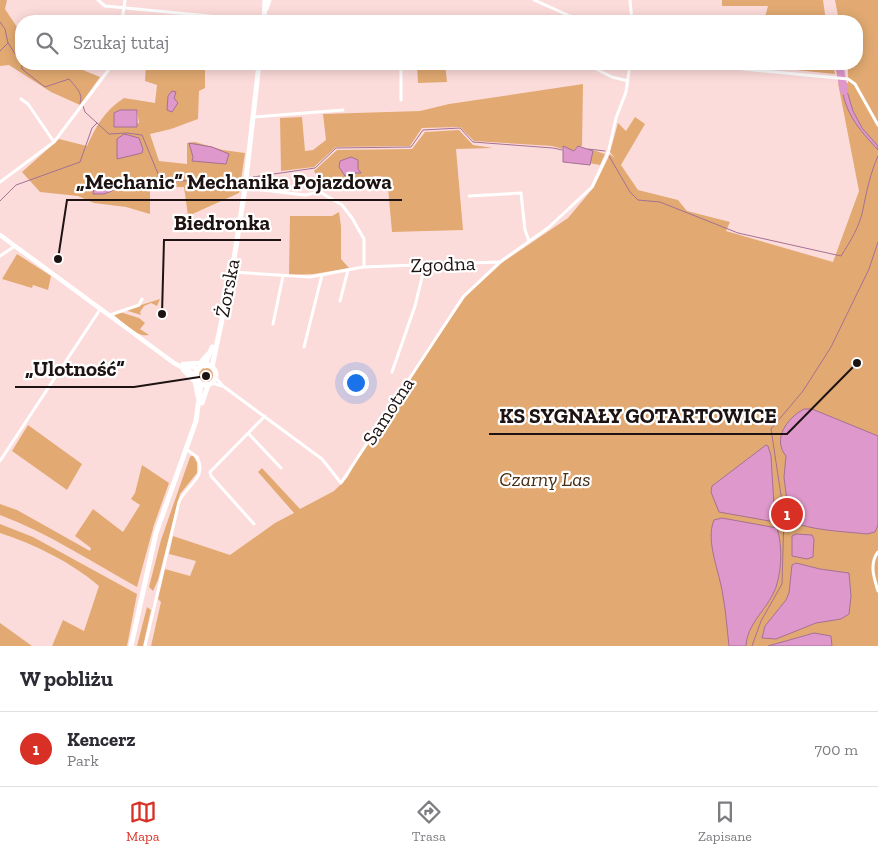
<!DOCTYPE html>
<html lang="pl">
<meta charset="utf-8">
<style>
body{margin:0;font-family:"Zilla Slab",serif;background:#f2f2f3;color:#2b2b33}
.you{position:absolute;left:355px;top:382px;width:18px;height:18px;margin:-12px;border:4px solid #fff;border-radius:50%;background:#1a73e8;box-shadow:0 0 0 8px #1a73e833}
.badge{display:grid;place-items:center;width:32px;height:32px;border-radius:50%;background:#d93025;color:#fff;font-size:16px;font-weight:700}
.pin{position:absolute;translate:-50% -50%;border:2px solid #fff;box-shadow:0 1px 5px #0006}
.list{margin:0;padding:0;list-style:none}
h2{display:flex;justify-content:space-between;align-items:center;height:65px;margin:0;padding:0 20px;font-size:21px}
h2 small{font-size:16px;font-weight:400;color:#7c7c81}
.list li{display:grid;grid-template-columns:32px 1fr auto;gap:15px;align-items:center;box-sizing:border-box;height:75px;padding:0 20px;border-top:1px solid #e1e1e2}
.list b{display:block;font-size:19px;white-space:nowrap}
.list p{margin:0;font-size:16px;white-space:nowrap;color:#7c7c81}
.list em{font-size:16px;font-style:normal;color:#7c7c81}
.icon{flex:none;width:28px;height:28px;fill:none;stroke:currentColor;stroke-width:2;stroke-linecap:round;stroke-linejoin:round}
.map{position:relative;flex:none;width:878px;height:646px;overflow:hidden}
.search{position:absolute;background:#fff;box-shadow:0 2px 12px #0003;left:15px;right:15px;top:15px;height:55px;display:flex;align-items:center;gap:12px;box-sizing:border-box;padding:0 18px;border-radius:20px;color:#7c7c81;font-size:19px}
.sheet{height:140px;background:#fff}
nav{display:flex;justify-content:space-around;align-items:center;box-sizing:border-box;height:70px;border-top:1px solid #e1e1e2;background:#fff;font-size:14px;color:#7c7c81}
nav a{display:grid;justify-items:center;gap:2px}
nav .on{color:#d93025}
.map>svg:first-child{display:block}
</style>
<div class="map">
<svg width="878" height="646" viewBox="0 0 878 646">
<rect width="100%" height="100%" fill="#fcdcdb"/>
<path fill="#e2aa72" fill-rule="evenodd" d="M0 0H7L5 9 21 33V64H68L100 77 80 105 51 92 9 65 0 66Z
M722 0H823L826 21H764L768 6H722Z
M835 0H878V646H151L161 602 158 599 165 569 190 576 196 561 169 554 173 536 230 555 275 523 294 513 258 472 262 468 300 509 334 491 347 478 369 439 466 296 503 262 568 218 594 187 610 154 615 158 610 152 618 123 626 131 635 117 645 124 621 165 638 190 678 200 687 211 730 222 726 231 833 262 859 191 838 83H848V64H857V21H839Z
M146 64H205V88L199 91 198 119 171 129 150 134 159 161 187 164V143L195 142 223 150 245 153 239 193 188 216 184 187H150V214L126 207 94 203 78 196 40 192 22 172 59 139 87 146C96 126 105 110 124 98L155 103 157 85 145 81ZM137 110 139 123 120 127Z
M417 64H445L447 82 418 83Z
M778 64H833L835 74 777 68Z
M583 84 582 146H578L574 151 563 147 562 149 552 146 474 141 460 127 422 128 410 146 336 147 314 167 281 171 280 118 302 117 305 151 313 150 326 140 323 114 420 111 449 104Z
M459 130 473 145 493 148 456 149 463 230 392 232 387 177 375 176 356 183 323 186 314 171 337 150 412 149 425 132Z
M593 150 605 154 600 165 589 163Z
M339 212 341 226V259L349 268 314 274 289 275 290 216H332Z
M17 254 51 276 48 290 33 285 32 288 2 279Z
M160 299 157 306 151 303 144 306 140 312 141 315 125 310Z
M120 312 139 318 145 323 140 329 149 335C137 338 123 322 114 315Z
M199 375a7 7 0 1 1 14 0a7 7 0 1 1-14 0Z
M28 425 82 464 67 490 12 451Z
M193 455 197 463V473L180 494 158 580 153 591 149 587 161 540 190 457Z
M142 465 169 483 154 525 137 587C92 562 48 533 0 515V504L17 510 90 551 91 548 75 536 93 509 123 532 140 505 131 499 135 493Z
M0 524 33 537 137 594 127 646H52L63 620 84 631 99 586C71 562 34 544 0 533Z
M147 607 151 610 143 646H137Z
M0 623 32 646H0Z"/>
<path fill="#df98cb" stroke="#a57094" d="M841 81H844L853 111 862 128 878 146V150C858 128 844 113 841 81Z
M172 91 176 92 174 98 178 103 172 112 167 110 168 96Z
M120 110H137V127H114V113Z
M124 134 139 138 143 149 142 153 117 159V139Z
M189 143 212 147 229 154 226 164 192 161 193 157Z
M563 146 574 151 578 146 593 151 590 165 563 162Z
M351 157 358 160V169L361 173H353L345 176 339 167 340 161Z
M115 184 112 191 104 194H93L94 185Z
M804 409H812L878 436V525L875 532 867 534C851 532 797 530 789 518L784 477 786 456C772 439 787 418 804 409Z
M766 445 768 446 771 456 775 522 719 512 711 492 712 486Z
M722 518 777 528C783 546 782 577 773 594 764 612 747 625 746 646H729C727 629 726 612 723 596 720 573 705 541 714 520Z
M796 534 812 535 814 539 813 557 807 559 792 556V536Z
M796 563 820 569 849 573 851 596 849 614 841 619 816 623 776 639 762 638 765 626 786 600 789 593 792 565Z
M814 633 831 636 832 646H768Z"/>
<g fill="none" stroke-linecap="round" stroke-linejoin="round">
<path stroke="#a57094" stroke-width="1" d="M0 22 5 29 8 43 16 55 21 59 22 69 45 87 69 79C75 86 84 94 80 103
M0 51 8 43
M83 106 85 112 109 134 127 133 142 135 161 181
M588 149 605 151
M609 156 630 192 638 200 660 202 738 233 841 256C850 242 860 226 863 209 867 190 870 174 878 156
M253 177 315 168 336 148 411 147 423 130 460 128 473 142 553 148 562 150
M98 184V181L171 183 179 181 239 179
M0 201 16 185 80 162 92 128 97 123
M752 646 761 621 782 584 784 515 771 429 803 391 831 347 869 269 878 242"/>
<path stroke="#df98cb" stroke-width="8" d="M839 64 844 91"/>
<path stroke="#fff" stroke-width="3" d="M98 0 105 6 261 21
M534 0 581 21
M630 0 632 21
M122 21 125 0
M401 64V100
M586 64 612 77 628 81
M690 64 848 79 855 84 878 125
M21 99 28 104 54 142
M254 117 343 110
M0 182 54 142 113 64
M246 188 305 195 320 192 342 205 352 218 364 239V267
M469 196 521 193 525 230 529 241
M0 256 15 246
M232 272 310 277 363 267 499 262
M340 301 348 270
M110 315 139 305 142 299
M273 324 283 276
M304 347 322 275
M392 372 415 306 425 265
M216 378 223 386 322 459 341 483 463 297 500 262 548 228 592 187 608 153 616 118 626 92 630 64
M212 383 222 386
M248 433 281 468
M0 461 101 308
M254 524 211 476 210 472 265 416
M878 552C869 564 874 578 878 591
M145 646 179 502C186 485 208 478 197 457L186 449"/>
<path stroke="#fff" stroke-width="4.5" d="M0 235 174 363 196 375
M183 364 200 363 208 354
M188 366 199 369
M183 370 195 382 198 397"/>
<path stroke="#fff" stroke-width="5" d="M266 9 269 0
M264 21 265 0
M196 375a10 10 0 1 1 20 0a10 10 0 1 1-20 0Z
M205 366 212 347
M212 367 232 272 245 188 259 64
M202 403 208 385
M131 646 156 533 196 421 201 384"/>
</g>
<g text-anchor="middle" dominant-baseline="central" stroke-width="4.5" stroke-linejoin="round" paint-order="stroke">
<g font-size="20" fill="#1d1312" stroke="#fff">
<text transform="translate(443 264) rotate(-2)">Zgodna</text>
<text transform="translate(227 288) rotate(-79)">Żorska</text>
<text transform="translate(388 411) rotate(-57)">Samotna</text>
</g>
<g font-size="20" font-style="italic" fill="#482e13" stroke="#fff">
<text x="545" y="479">Czarny Las</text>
</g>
</g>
<path fill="none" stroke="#1d1312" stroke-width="2" d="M58 259L67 200H402M162 314L164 240H281M206 376L134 387H15M857 363L787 434H489"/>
<g fill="#1d1312" stroke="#fff" stroke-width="2">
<circle cx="58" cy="259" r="5"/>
<circle cx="162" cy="314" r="5"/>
<circle cx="206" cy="376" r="5"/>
<circle cx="857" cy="363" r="5"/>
</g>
<g font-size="21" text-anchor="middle" font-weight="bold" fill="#1d1312" stroke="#fff" stroke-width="4.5" stroke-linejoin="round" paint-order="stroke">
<text x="234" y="189">„Mechanic” Mechanika Pojazdowa</text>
<text x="222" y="230">Biedronka</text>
<text x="75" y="376">„Ulotność”</text>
<text x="638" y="423">KS SYGNAŁY GOTARTOWICE</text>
</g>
</svg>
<div class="you"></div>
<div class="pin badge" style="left:787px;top:514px">1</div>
<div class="search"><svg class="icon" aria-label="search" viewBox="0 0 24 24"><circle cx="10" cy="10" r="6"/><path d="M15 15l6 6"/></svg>Szukaj tutaj</div>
</div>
<section class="sheet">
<h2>W pobliżu<small></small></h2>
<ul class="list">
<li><span class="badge">1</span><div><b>Kencerz</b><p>Park</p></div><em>700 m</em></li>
</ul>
</section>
<nav>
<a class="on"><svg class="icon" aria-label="map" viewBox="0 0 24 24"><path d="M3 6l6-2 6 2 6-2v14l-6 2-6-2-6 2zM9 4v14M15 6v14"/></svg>Mapa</a>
<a><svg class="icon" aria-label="directions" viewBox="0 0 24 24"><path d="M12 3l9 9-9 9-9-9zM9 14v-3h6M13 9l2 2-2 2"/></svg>Trasa</a>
<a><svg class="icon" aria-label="saved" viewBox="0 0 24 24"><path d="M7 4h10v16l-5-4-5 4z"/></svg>Zapisane</a>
</nav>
